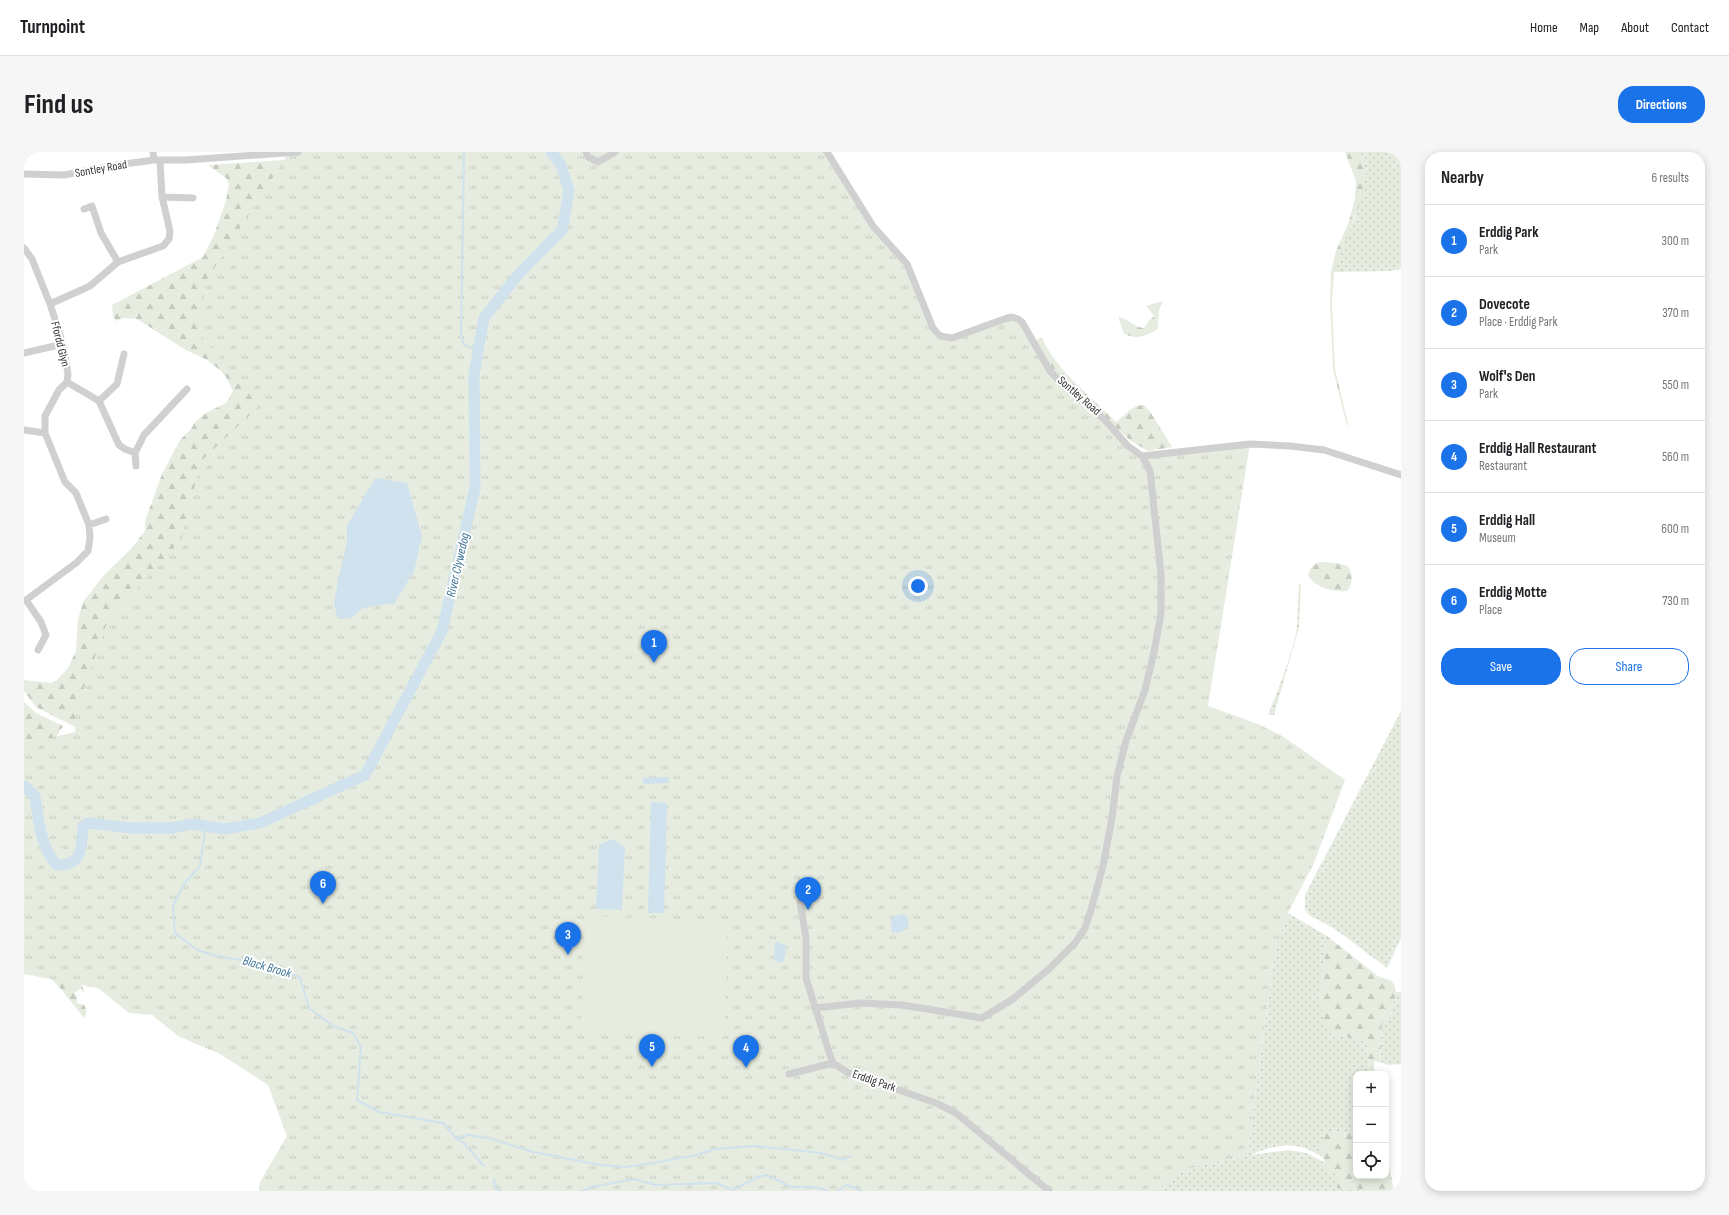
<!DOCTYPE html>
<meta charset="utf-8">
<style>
body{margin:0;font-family:"Sofia Sans Condensed",sans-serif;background:#f6f6f6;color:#202124}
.controls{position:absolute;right:12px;bottom:12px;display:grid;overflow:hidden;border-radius:8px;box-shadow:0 2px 10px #0003}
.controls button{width:36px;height:36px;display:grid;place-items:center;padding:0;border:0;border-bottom:1px solid #e0e0e0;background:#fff;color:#202124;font:20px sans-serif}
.you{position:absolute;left:894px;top:434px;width:14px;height:14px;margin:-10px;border:3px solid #fff;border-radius:50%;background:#1a73e8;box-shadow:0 0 0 6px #1a73e833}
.badge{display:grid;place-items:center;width:26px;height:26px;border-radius:50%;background:#1a73e8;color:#fff;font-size:13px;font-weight:700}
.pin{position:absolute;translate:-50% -33px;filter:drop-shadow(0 1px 2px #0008)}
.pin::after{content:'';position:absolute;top:21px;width:14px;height:12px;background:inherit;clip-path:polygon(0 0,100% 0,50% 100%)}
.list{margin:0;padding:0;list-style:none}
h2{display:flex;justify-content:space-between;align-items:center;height:52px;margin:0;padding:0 16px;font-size:17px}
h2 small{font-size:13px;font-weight:400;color:#757577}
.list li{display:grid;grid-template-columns:26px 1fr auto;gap:12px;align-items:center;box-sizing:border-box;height:72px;padding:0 16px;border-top:1px solid #e0e0e0}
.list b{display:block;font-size:15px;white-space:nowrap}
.list p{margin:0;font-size:13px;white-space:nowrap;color:#757577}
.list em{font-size:13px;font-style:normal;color:#757577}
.actions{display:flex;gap:8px;padding:12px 16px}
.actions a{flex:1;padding:9px 0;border:1px solid #1a73e8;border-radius:16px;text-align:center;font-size:14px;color:#1a73e8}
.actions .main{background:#1a73e8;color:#fff}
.icon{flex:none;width:22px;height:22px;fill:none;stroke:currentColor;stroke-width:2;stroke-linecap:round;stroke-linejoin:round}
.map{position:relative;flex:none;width:1377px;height:1039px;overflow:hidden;border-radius:16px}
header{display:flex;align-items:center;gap:24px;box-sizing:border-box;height:56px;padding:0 20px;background:#fff;border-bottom:1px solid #e0e0e0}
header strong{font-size:19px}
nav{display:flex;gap:22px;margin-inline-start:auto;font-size:14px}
.intro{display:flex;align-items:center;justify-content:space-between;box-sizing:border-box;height:96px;padding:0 24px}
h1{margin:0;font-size:28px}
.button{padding:10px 18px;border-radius:16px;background:#1a73e8;color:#fff;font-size:14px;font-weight:700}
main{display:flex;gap:24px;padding:0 24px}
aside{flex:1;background:#fff;border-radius:16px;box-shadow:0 2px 10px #0003}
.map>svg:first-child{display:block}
</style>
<header>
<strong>Turnpoint</strong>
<nav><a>Home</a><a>Map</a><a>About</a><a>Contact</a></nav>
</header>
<div class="intro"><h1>Find us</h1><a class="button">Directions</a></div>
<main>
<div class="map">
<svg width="1377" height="1039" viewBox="0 0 1377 1039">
<defs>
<pattern id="grass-dots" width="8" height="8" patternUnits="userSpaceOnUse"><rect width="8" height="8" fill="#e6ecdf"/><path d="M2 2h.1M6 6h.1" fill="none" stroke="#c6cbc0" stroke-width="1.8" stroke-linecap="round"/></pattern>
<pattern id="forest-firs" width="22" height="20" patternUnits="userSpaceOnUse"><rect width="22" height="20" fill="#e6ecdf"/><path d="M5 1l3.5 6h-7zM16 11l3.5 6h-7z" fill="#c6cbc0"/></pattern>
<pattern id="park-tufts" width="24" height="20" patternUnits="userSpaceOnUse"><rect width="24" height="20" fill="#e6ecdf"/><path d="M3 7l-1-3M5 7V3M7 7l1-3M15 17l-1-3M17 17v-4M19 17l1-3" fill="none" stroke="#c6cbc0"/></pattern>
</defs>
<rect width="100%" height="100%" fill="#fff"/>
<path fill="url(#grass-dots)" d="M1336 0H1377V117L1366 119 1310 120 1317 97 1331 66 1342 20Z
M1275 431 1277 432 1275 475 1250 563H1244C1255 535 1268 505 1273 475 1274 460 1274 446 1275 431Z
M1377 559V786L1363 816 1311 777 1285 763 1281 757V743Z
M1264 761 1303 784 1295 846 1306 881 1343 890 1345 922H1332V981L1326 982 1306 979 1297 998 1299 1006C1274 988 1253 992 1226 1003L1265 998 1282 1001 1358 1039H1133C1159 1012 1188 1011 1223 1004L1251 798Z
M1372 840H1377V912L1364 913 1356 910 1358 869H1366Z"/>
<path fill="url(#forest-firs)" d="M1321 0H1336L1342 20 1338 46 1310 120 1308 151 1311 217 1324 272 1323 274 1309 217 1306 151 1307 119 1312 99 1325 69 1331 46 1332 29Z
M303 5 256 227 63 581 12 555 0 539V528L27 531 33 528 44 516 52 499 54 468 59 450 81 422 107 397 121 379V369L138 322 156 288 167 277 171 270 182 261 202 251 209 239 202 225 196 218 181 207 162 198 113 167 99 166 92 169 89 164 88 153 179 105 190 83 202 49 205 32 202 26 184 13Z
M1139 149 1135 157 1134 177C1121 184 1115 188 1100 182L1094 165C1104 166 1110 176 1120 176L1124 170 1130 164 1122 154Z
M1018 186C1036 224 1065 241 1092 270 1101 263 1109 252 1120 253L1127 261 1148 295 1124 299 1107 289 1042 232 1028 217 1012 188Z
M1296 410 1313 411 1324 414C1329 421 1329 432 1323 439 1308 440 1293 436 1284 424 1286 416 1288 413 1296 410Z
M0 550 12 561 39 574 0 636Z
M1303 784 1355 825 1366 828 1370 832 1372 840 1366 869H1358L1356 910 1350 909V922H1345L1343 890 1306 881 1302 877 1295 846Z
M23 823 56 829 60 839 58 840 57 836 50 841 53 844V851L60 853C63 858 63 861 60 866L36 836Z
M1306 979 1326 982 1332 981V1024H1362V1008L1364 1009 1370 1039H1336L1334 1036C1326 1039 1321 1039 1313 1036L1314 1023 1303 1019 1297 998 1299 983Z"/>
<path fill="url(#park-tufts)" d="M265 0H803L849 74 883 112 909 176 928 186 983 166 994 167 1026 219 1118 304 1226 292 1184 554 1231 571 1257 583 1321 628 1290 711 1264 761 1251 798 1223 1004C1188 1011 1159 1012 1133 1039H235L236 1030 263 984 244 933 196 902 154 884 128 863 105 861 74 836 0 822V592L51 580 52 559 84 468 157 388 177 309 235 254 174 180 182 129Z"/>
<path fill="#e6ecdf" d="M560 764 704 769 700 885 648 884 647 907 610 906V882H557Z"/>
<path fill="#cfe2ee" d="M351 326 383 331 398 384 390 419 370 452 355 453 337 457 328 466 314 467 310 452 314 428 323 390V374Z
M644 625 645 631 619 632V626Z
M627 650 643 651 640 761H624Z
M589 687 601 695 598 758 572 757 575 693Z
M877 762 882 763C889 773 879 783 868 780L867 773V766Z
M754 790 761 793C762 799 762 805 758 810H754L750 807 751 791Z"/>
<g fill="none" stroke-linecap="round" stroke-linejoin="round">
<path stroke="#cfe2ee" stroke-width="2" d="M440 0 437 186 440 193 455 198
M182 674 176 714 160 732 149 754 151 781 173 798 193 804 233 811 276 825 285 856 309 874 329 881 337 895 333 948 355 960 419 971 432 986 440 991 460 1014
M433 986 445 983 468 987 509 1000 576 1013 601 1015 624 1012 672 1003 692 997 732 994 797 1001 820 1008 827 1004
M470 1027 471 1035 476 1039
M558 1039 568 1035 610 1027 632 1033 692 1031 709 1038 734 1025 743 1023 767 1035H790L805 1039
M813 1039 823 1033 838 1039"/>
<path stroke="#cfe2ee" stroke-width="11" d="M0 634 11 644C14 666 17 697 33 713 60 713 57 695 59 674L64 671 108 676H149L168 672 201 677 236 671 341 623 418 479 451 336 450 222 460 166 493 124 538 78 545 39 537 13 527 0"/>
<path stroke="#d0d0d0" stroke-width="7" d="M129 0 130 8
M562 0 564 5 574 10 591 0
M803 0 849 74 883 112 909 176 916 184 928 186 983 166 988 165 994 167 998 170 1026 219 1040 234 1080 267 1104 294 1118 304 1226 292 1266 294 1300 298 1377 323
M0 22 40 23 93 13 130 8H162L274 0
M138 45 169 46
M60 57 68 54 77 81 94 110
M0 96 8 107 26 152 39 192 44 222 43 230 35 238 21 264V281L41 330 52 341 65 373 66 386 64 399 52 411 2 448 17 470 22 483 14 498
M26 152 66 134 94 110 139 94 145 87 146 79 138 45 136 8
M0 201 39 192
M43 230 75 249 95 293 101 297 111 301 120 283 163 237
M75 249 93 232 100 202
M0 278 21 281
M111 301 112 314
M65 373 82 367
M776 750 782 786V826L805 900 809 911 823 920 912 951 932 961 1025 1039
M791 856 836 851 878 853 958 866 989 847 1026 816 1051 791 1061 776 1067 758 1079 714 1088 666 1093 624 1102 589 1121 538 1130 500 1137 462V422L1126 319 1118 304
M765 922 809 911"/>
</g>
<g text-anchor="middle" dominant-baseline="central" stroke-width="4" stroke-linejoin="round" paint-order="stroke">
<g font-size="12" fill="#333" stroke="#fff">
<text transform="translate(77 17) rotate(-10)">Sontley Road</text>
<text transform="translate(36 192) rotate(76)">Ffordd Glyn</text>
<text transform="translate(1055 244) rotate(41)">Sontley Road</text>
<text transform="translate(850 929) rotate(19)">Erddig Park</text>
</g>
<g font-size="13" font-style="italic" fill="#3f7597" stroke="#fff">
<text transform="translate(434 413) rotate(-77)">River Clywedog</text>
<text transform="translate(243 815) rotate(16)">Black Brook</text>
</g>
</g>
</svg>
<div class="controls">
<button>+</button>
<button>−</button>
<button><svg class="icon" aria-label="locate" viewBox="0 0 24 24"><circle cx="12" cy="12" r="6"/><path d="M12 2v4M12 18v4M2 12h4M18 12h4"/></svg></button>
</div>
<div class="you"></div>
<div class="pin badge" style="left:630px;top:511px">1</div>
<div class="pin badge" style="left:784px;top:758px">2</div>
<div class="pin badge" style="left:544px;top:803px">3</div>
<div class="pin badge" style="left:722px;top:916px">4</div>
<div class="pin badge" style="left:628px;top:915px">5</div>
<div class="pin badge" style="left:299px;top:752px">6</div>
</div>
<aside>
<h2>Nearby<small>6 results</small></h2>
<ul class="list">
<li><span class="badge">1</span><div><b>Erddig Park</b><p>Park</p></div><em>300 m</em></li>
<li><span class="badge">2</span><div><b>Dovecote</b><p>Place · Erddig Park</p></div><em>370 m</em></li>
<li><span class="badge">3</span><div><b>Wolf's Den</b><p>Park</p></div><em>550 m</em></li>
<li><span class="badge">4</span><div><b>Erddig Hall Restaurant</b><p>Restaurant</p></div><em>560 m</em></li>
<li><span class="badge">5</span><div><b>Erddig Hall</b><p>Museum</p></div><em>600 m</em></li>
<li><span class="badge">6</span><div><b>Erddig Motte</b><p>Place</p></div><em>730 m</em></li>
</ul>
<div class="actions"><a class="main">Save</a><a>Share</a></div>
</aside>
</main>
